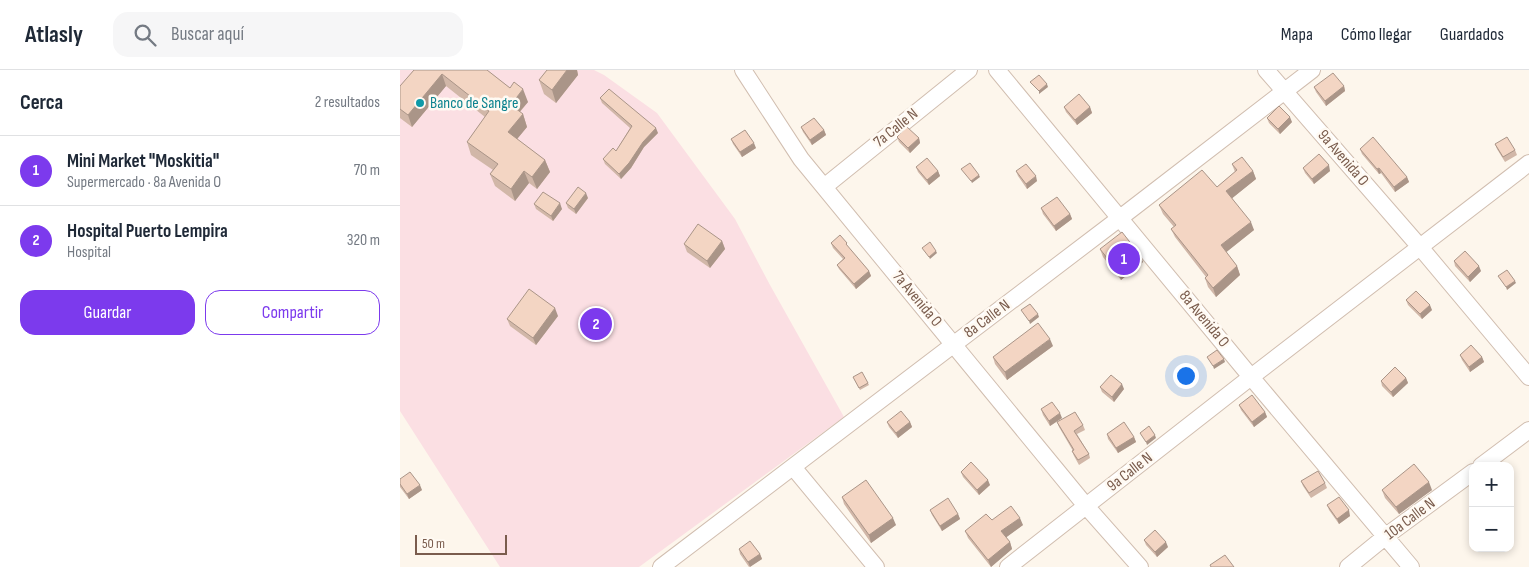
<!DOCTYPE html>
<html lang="es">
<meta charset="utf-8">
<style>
body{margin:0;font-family:"Sofia Sans Condensed",sans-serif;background:#f6f6f7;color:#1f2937}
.controls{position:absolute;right:15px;bottom:15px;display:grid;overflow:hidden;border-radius:10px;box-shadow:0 2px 8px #0003}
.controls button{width:45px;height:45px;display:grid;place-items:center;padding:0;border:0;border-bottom:1px solid #e0e1e3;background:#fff;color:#1f2937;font:25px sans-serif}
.scale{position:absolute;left:15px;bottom:12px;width:92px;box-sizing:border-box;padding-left:5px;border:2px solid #7a5c4d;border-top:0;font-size:14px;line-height:18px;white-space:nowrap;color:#7a5c4d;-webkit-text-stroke:4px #fffaf3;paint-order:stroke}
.you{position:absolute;left:785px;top:305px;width:18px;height:18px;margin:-12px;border:4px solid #fff;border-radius:50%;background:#1a73e8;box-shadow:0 0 0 8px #1a73e833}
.badge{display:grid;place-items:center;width:32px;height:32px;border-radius:50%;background:#7c3aed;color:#fff;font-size:16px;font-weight:700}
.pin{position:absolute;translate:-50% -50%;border:2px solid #fff;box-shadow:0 1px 5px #0006}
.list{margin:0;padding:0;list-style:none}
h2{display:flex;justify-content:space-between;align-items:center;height:65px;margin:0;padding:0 20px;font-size:21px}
h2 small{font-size:16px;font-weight:400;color:#747a83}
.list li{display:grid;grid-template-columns:32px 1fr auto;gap:15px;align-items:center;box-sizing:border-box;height:70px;padding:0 20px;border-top:1px solid #e0e1e3}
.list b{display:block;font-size:19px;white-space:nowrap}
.list p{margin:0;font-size:16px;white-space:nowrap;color:#747a83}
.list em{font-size:16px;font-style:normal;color:#747a83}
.actions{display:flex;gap:10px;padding:15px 20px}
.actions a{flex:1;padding:11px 0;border:1px solid #7c3aed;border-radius:15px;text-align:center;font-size:18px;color:#7c3aed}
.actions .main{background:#7c3aed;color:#fff}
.icon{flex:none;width:28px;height:28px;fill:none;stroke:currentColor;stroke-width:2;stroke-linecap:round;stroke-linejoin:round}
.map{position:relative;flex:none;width:1129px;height:497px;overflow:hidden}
header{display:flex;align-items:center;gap:30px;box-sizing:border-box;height:70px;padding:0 25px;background:#fff;border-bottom:1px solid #e0e1e3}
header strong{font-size:24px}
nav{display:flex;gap:28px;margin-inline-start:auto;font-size:18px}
.search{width:350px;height:45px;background:#f6f6f7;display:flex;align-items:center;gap:12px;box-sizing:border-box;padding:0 18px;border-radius:15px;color:#747a83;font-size:19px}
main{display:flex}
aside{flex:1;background:#fff}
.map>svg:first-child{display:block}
</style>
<header>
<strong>Atlasly</strong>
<div class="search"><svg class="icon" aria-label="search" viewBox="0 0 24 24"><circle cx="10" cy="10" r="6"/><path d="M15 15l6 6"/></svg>Buscar aquí</div>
<nav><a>Mapa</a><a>Cómo llegar</a><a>Guardados</a></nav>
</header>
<main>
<aside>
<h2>Cerca<small>2 resultados</small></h2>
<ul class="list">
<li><span class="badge">1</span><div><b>Mini Market &quot;Moskitia&quot;</b><p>Supermercado · 8a Avenida O</p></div><em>70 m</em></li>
<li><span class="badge">2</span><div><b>Hospital Puerto Lempira</b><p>Hospital</p></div><em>320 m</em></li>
</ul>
<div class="actions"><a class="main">Guardar</a><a>Compartir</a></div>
</aside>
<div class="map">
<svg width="1129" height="497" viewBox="0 0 1129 497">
<rect width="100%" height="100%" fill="#fdf6ec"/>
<path fill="#fbdfe3" d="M0 0H194L204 5 257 43 335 149 370 215 444 347 239 497H100L0 341Z"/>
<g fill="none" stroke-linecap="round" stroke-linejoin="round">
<g stroke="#d1beb0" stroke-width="18">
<path id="minor" d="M343 0 401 89 686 436 740 497
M597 0 851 307 1011 497
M866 0 1020 177 1129 307
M424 117 569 0
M1081 396 1129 360
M393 397 476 497
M261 497 720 148 912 0
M608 497 851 307 1129 93
M948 497 986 466 1073 402"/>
</g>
<use href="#minor" stroke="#fff" stroke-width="16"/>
</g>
<path fill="#d1b7a8" d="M14 0H87L128 32 120 42 123 44 127 57 117 69 145 90 150 102 137 119 129 113 115 131 95 116 90 104 93 100 71 85 67 72 85 47 46 16 12 57 0 48V16Z
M147 0H177L178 5 156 33 144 24 139 10Z
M944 16 945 21 926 36 916 22 914 17Z
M200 28 258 63 244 77 231 98 221 109 205 94 203 89 216 81 230 58 202 33Z
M664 37H690L692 43 677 55 666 42Z
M867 48 892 52 880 64 869 53Z
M401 57 424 60 426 65 412 75 403 62Z
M497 67 519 68 520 73 510 83 499 72Z
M331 69 356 78 342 87 333 74Z
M1095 74 1115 80 1117 85 1105 92 1097 79Z
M960 79 1007 107 1009 112 995 122 981 103 979 104 962 84Z
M832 94 853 101 856 109 832 128 854 160 826 182 837 196 840 205 816 227 808 217 805 208 806 207 775 167 771 159 774 157 763 144 759 135 817 117 835 102Z
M516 97 538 101 540 106 529 115 518 102Z
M903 98 930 101 914 114 905 103Z
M616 101 637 111 627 119 618 106Z
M188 128 176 144 168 138 166 133Z
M134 134 162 139 153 151 136 139Z
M641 138 670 144 672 149 656 161 643 144Z
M322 171 325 179 310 198 287 182 284 174Z
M431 173 449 178 469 201 471 206 456 219 439 199 437 195 443 189 433 178Z
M700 179 743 192 721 210 703 187Z
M1054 191 1081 201 1070 212 1055 196Z
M1006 230 1032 240 1022 249 1008 235Z
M158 246 136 275 110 256 107 249Z
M653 276 607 310 595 294 593 287Z
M1060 285 1082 287 1084 292 1070 302 1062 290Z
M453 307 468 313 469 315 460 320Z
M1006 308 1008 313 993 327 982 316 981 311Z
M700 317 724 319 714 332 702 322Z
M839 335 865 342 867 347 854 357 841 340Z
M641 339 662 348 650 356 643 345Z
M487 352H510L512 357 498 368 489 357Z
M657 352 683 355 685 360 677 364 689 384 690 388 679 395 674 386 672 381H673L659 357Z
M707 364 734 367 736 372 718 383 708 369Z
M561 402 590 415 579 425 563 407Z
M0 409 22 420 9 429 0 417Z
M901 411 925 413 927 418 911 428 903 416Z
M982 420H1032L999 444 985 428Z
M442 427 496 455 471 473 444 434Z
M927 435 950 446 939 454 929 440Z
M530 440 558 444 560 449 542 461 532 445Z
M592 450 623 455 606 467 610 472 612 479 591 497 568 468 565 461Z
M744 470 768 477 757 487 746 475Z
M339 479 360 484 362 489 349 497 340 484Z"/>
<path fill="#aa9588" d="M167 0H177L178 5 156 33 152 20Z
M42 4 46 16 12 57 8 45Z
M647 14 648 17 639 24V21Z
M944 16 945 21 926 36 925 31Z
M123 19 128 32 115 47 111 35Z
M690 37 692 43 677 55 675 50Z
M123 44 127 57 113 74 108 62Z
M890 47 892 52 880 64 878 59Z
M256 58 258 63 244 77 231 98 221 109 219 104 243 72Z
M424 60 426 65 412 75 410 70Z
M519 68 520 73 510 83 508 78Z
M354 73 356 78 342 87 340 82Z
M145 90 150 102 137 119 132 107Z
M929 95 930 101 914 114 912 109Z
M979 98 981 103 979 104 977 99Z
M124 101 129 113 115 131 111 119Z
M538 101 540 106 529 115 527 110Z
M853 101 856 109 830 130 826 121Z
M579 105 580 107 572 113 571 111Z
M636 106 637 111 627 119 626 114Z
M1007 107 1009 112 995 122 994 117Z
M186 123 188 128 176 144 174 139Z
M160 133 162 139 153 151 151 146Z
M670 144 672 149 656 161 654 156Z
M851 152 854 160 824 184 821 175Z
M322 171 325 179 310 198 307 191Z
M536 181 537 183 530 189 529 187Z
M740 185 743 192 721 210 718 202Z
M837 196 840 205 816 227 813 218Z
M1079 196 1081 201 1070 212 1068 207Z
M469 201 471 206 456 219 454 214Z
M1115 211 1116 213 1107 220 1106 217Z
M1030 235 1032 240 1022 249 1020 244Z
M155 238 158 246 136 275 133 268Z
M638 244 639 247 630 254 629 251Z
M650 269 653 276 607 310 605 302Z
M1082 287 1084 292 1070 302 1069 297Z
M824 289 825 292 814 299 813 296Z
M1006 308 1008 313 993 327 991 322Z
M722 314 724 319 714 332 712 327Z
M865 342 867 347 854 357 852 352Z
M660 343 662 348 650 356 649 351Z
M510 352 512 357 498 368 496 363Z
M755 365 756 368 747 375 746 372Z
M734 367 736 372 718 383 716 378Z
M588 410 590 415 579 425 577 420Z
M1029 412 1032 420 999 444 996 437Z
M20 415 22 420 9 429 7 424Z
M949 440 950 446 939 454 937 449Z
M558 444 560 449 542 461 540 456Z
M493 448 496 455 471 473 469 465Z
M620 448 623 455 604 469 601 461Z
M610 472 612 479 591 497 588 490Z
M766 472 768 477 757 487 755 482Z
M360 484 362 489 350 497 348 492Z"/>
<path fill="#f3d5c3" stroke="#aa9588" d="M14 0H87L110 18 114 12 123 19 111 35 123 44 108 62 145 90 132 107 124 101 111 119 90 104 98 94 67 72 89 41 42 4 8 45 0 39V16Z
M147 0H167L152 20 139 10Z
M933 3 944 16 925 31 914 17Z
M639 5 647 14 639 21 630 12Z
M209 19 256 58 243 72 229 93 219 104 203 89 213 78 216 81 232 56 200 28Z
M679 24 690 37 675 50 664 37Z
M879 36 890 47 878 59 867 48Z
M414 48 424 60 410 70 401 57Z
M507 57 519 68 508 78 497 67Z
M345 60 354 73 340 82 331 69Z
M973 67 1007 107 994 117 979 98 977 99 960 79Z
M1107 67 1115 80 1103 87 1095 74Z
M919 84 929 95 912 109 903 98Z
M842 87 853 101 826 121 851 152 821 175 837 196 813 218 805 208 808 205 771 159 776 155 759 135 802 100 817 117 837 100 832 94Z
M527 88 538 101 527 110 516 97Z
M570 93 579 105 571 111 561 99Z
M626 94 636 106 626 114 616 101Z
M178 117 186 123 174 139 166 133Z
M143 122 160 133 151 146 134 134Z
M657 127 670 144 654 156 641 138Z
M298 154 322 171 307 191 284 174Z
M722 162 740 185 718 202 700 179Z
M440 165 447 173 446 174 469 201 454 214 437 195 445 188 431 173Z
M530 172 536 181 529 187 522 178Z
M1065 181 1079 196 1068 207 1054 191Z
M1107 200 1115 211 1106 217 1098 206Z
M129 219 155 238 133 268 107 249Z
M1016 221 1030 235 1020 244 1006 230Z
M630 234 638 244 629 251 621 240Z
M638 253 650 269 605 302 593 287Z
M1071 275 1082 287 1069 297 1060 285Z
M817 280 824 289 813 296 807 287Z
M995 297 1006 308 991 322 981 311Z
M462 302 468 313 459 318 453 307Z
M711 305 722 314 712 327 700 317Z
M852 325 865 342 852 352 839 335Z
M652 332 660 343 649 351 641 339Z
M501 341 510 352 496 363 487 352Z
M675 342 683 355 674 361 689 384 678 390 672 381 674 380 657 352Z
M724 352 734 367 716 378 707 364Z
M749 356 755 365 746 372 740 363Z
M571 392 588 410 577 420 561 402Z
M1014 394 1029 412 996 437 982 420Z
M918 401 925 413 909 423 901 411Z
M10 402 20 415 7 424 0 414V409Z
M466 410 493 448 469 465 442 427Z
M939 427 949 440 937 449 927 435Z
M548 428 558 444 540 456 530 440Z
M611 436 620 448 601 461 610 472 588 490 565 461 586 444 592 450Z
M755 460 766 472 755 482 744 470Z
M350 471 360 484 348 492 339 479Z
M825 485 834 497H811L810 495Z"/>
<circle fill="#0f9aa8" stroke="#fffaf3" stroke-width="2" cx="20" cy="33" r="5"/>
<g text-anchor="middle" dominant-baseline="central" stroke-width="5" stroke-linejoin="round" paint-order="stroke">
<g font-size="16" fill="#0d838f" stroke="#fffaf3" text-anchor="start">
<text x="30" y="33">Banco de Sangre</text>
</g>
<g font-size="16" fill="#7a5c4d" stroke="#fffaf3">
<text transform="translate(496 58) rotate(-39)">7a Calle N</text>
<text transform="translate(943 88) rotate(49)">9a Avenida O</text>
<text transform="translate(517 229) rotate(50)">7a Avenida O</text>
<text transform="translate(587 249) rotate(-37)">8a Calle N</text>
<text transform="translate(804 249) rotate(50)">8a Avenida O</text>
<text transform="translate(730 402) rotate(-38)">9a Calle N</text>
<text transform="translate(1010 449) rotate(-37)">10a Calle N</text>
</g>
</g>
</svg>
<div class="controls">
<button>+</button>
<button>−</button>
</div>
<div class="scale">50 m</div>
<div class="you"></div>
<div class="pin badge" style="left:724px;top:189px">1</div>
<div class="pin badge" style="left:196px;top:254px">2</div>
</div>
</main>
